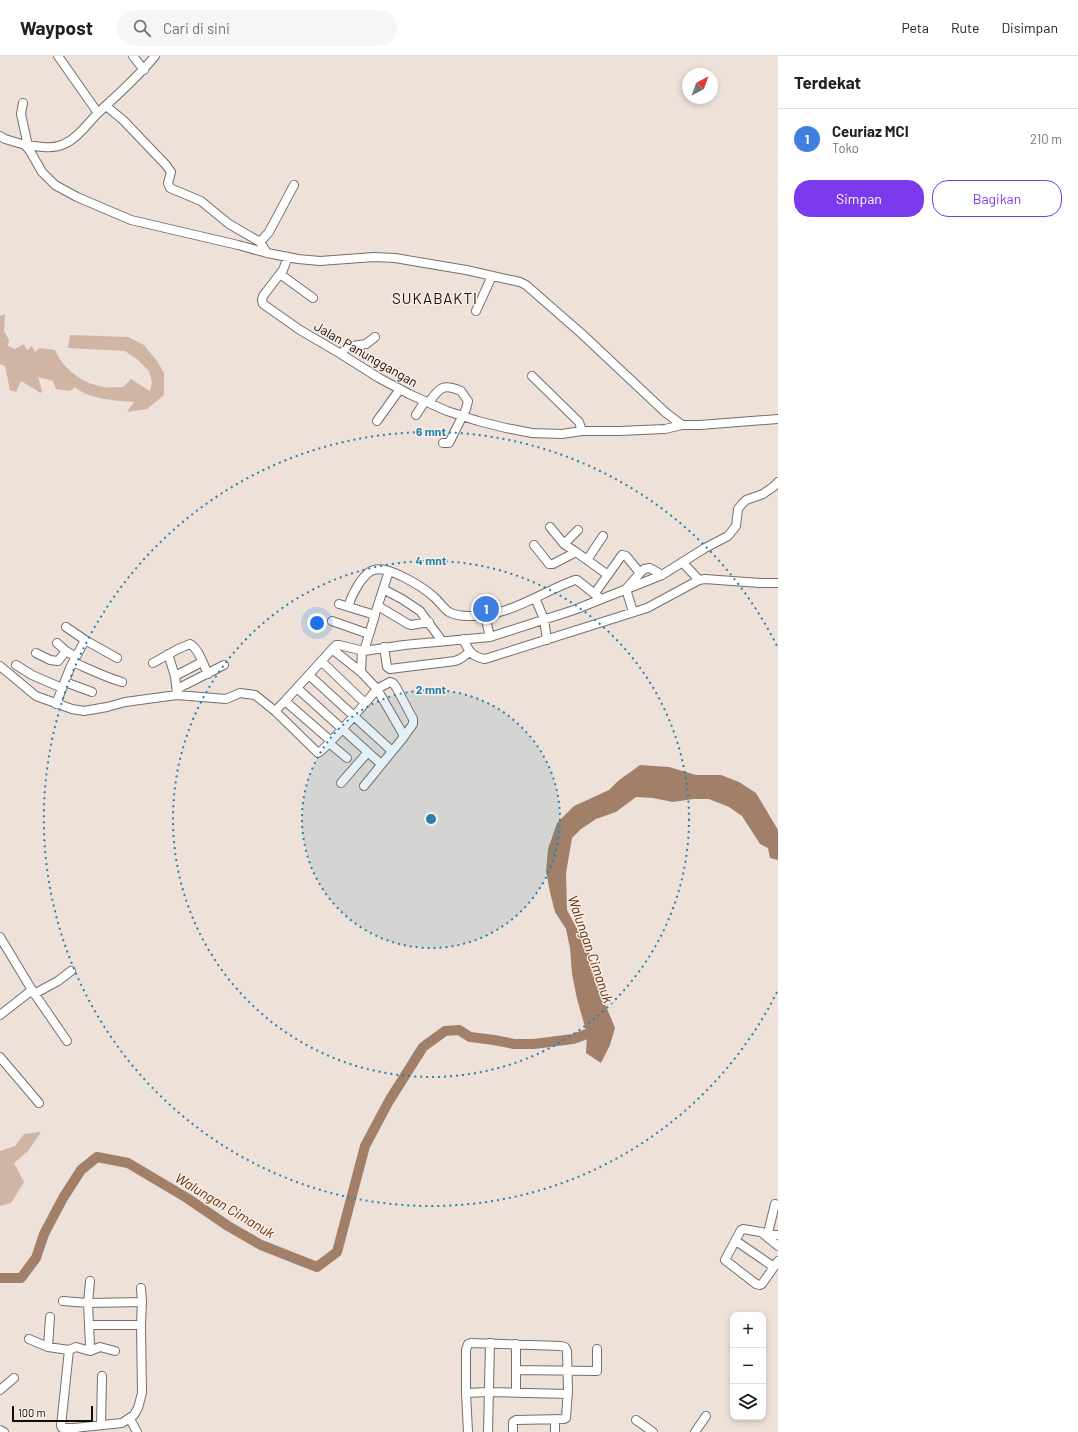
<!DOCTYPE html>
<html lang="id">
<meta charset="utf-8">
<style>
body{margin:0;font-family:Barlow,sans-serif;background:#f6f6f6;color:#202124}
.controls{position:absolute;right:12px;bottom:12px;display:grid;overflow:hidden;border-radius:8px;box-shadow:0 2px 6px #0003}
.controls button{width:36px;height:36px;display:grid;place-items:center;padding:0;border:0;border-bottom:1px solid #e0e0e0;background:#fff;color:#202124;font:20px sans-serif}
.compass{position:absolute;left:682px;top:12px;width:36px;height:36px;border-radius:50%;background:#fff;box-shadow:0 2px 6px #0003;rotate:41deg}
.scale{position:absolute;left:12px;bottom:10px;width:81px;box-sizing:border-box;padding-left:4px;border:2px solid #100c09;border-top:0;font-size:11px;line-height:14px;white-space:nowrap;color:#100c09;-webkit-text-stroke:3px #faeee6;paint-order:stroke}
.you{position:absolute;left:317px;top:567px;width:14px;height:14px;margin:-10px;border:3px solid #fff;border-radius:50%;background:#1a73e8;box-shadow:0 0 0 6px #1a73e833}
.badge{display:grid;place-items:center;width:26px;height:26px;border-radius:50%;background:#7c3aed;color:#fff;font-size:13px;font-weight:700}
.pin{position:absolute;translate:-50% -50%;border:2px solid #fff;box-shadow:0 1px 4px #0006}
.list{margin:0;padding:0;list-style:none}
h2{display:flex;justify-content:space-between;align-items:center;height:52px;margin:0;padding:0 16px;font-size:17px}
h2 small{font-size:13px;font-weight:400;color:#757577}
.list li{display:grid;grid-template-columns:26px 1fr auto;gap:12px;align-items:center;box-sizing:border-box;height:60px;padding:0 16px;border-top:1px solid #e0e0e0}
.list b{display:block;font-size:15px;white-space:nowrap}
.list p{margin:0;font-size:13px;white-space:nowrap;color:#757577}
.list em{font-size:13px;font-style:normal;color:#757577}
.actions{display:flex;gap:8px;padding:12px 16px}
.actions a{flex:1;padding:9px 0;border:1px solid #7c3aed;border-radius:16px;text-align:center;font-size:14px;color:#7c3aed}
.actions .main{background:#7c3aed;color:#fff}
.icon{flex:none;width:22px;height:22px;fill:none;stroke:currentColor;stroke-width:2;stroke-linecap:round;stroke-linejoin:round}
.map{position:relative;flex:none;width:778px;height:1376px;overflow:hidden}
header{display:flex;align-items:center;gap:24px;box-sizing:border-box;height:56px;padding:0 20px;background:#fff;border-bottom:1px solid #e0e0e0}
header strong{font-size:19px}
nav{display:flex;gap:22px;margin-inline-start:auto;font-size:14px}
.search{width:280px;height:36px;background:#f6f6f6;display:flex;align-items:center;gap:10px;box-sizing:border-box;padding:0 14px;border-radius:22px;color:#757577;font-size:15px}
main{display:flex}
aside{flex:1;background:#fff}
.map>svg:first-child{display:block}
</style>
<header>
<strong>Waypost</strong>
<div class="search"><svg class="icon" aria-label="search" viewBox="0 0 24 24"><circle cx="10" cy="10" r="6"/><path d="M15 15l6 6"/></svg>Cari di sini</div>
<nav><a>Peta</a><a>Rute</a><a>Disimpan</a></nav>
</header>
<main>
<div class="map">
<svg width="778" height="1376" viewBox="0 0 778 1376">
<rect width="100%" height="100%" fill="#ede1d9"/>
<path fill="#d1b5a4" d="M5 258 4 275 9 284 8 290 15 293 24 288 27 294 32 290 35 296 40 292 55 294C63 313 83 328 104 331 110 332 116 331 123 331L131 323 150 335 152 326 149 315 138 304 125 295 68 292 70 279 128 281 144 289 157 305 164 317V339L147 353 127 356 134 346C118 345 87 343 75 331L70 335 56 333 53 325 38 321 42 335 41 337 21 325 16 336 10 334 5 310 0 308V260Z
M41 1076 28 1095 14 1107 24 1126 11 1147 0 1150V1095L15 1090 24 1078Z"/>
<path fill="#a17f68" d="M640 709 669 711 696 719H721L739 726 756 737 778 774V804L770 802 768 792 760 788 742 760 729 751 709 743H693L673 746 653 742 636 741 616 756 596 763 581 773 572 782 566 817 567 854 588 893 601 938 615 972 610 989 601 1007 586 997 587 978 577 943 572 918 570 892 566 873 555 856 550 836 546 815 548 793 557 767 574 750 609 734 618 725Z"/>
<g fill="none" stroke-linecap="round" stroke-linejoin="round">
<path stroke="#a17f68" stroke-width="10" d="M0 1222H21L36 1202 44 1178 63 1142 81 1114 97 1101 128 1107 187 1142 228 1170 261 1189 317 1211 337 1196 365 1090 389 1045 423 991 445 975 459 974 470 981 494 984 514 988H534L573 983 595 975 596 970"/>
<g stroke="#796e67" stroke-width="10">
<path id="minor" d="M58 0 98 57
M133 0 144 14
M23 47 21 58 28 90
M106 50 123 64 166 109 171 116 168 127 170 132 201 145 229 168 260 186 267 197
M0 80 5 83 25 89 30 95 42 116 55 129 77 141 131 164 238 189 267 197 298 203 320 205 374 201 395 202 466 214 520 226 526 229 582 278 665 356 682 369H700L778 363
M25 89C38 90 52 94 64 88 78 82 88 67 98 57 118 38 138 21 155 0
M260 186 269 176 294 129
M288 201 283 214 263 240 262 244 263 248 300 274 341 298 379 322 409 338 447 355 478 365 506 372 532 377 562 378 582 375H619L665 373 682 369
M280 218 313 242
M476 255 492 220
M341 298 347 291 366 288 375 281
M532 320 579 366 582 375
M429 346C440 332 442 327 461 335L468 345 466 353 449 387H443
M416 359 425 345
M377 365 400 333
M550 471 564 488 576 496
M564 488 578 474
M534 489 549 508H553L576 496 608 519
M587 504 603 480
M683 507 699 524
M383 533 402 543 420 555 442 585
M595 537 622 499 626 500 640 517
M535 542 544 563 547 584
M339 548 375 559 364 595
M349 550C350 541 356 533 360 526 364 521 368 515 374 514 388 509 423 531 434 541 439 545 443 552 449 556 454 559 463 560 469 560 509 561 539 537 575 524H577L601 543
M378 550 408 568 411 569 429 566
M376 555 389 515
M633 556 626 533 640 517 644 513 650 512 662 519
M485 560 490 581
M332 565 369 578
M66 571 85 584 117 602
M463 583C468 594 472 601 485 603L647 552 699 524 705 523 760 527H778
M57 587 66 595
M384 591 387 611 390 613 455 605 460 603 470 596
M36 597 50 604 58 605 66 595 76 601
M168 598 175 620 177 638
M321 605 365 647
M73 606C89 613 105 621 122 626
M153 607 178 593 190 588C199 593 203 608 208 618
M16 609 32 619 62 632
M0 610 36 640 72 653 84 655 107 651 125 646 177 639 226 643 240 637 255 639 275 655 285 645 336 589H339L364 595 404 589 490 581 574 554 662 519 705 492 728 480 736 470 738 453 742 448 746 444 763 438 773 431 778 426
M361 616 362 594
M309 619 392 695
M175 620 202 606
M65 626 92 636
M297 632 381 708
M177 633 224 609
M285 645 331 685
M56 648 70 612 85 584
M275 655 318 697C324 695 369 643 377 633L361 616 332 593
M329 687 347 702
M341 727 368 696
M364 730 403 682V678L377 633 390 626 393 627 396 631 413 663V668L403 682
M0 881 32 934 67 985
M34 938 58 925 71 915
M0 959 32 934
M0 1001 39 1047
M761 1176 778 1190
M768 1177 775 1148
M778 1179 743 1173 741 1174 725 1204 756 1228 760 1229 762 1228 778 1205
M736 1185 774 1211
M90 1225 88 1247 90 1290
M63 1245 88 1247 142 1246
M90 1269H141
M29 1283 48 1291 69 1294 61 1370 62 1372H74L75 1376
M516 1288V1336
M48 1291 50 1261
M69 1294 76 1291 90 1295 100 1291 115 1295
M516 1314 597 1315V1293
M0 1334 14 1322
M466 1337 489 1336 568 1338
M130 1363 137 1376
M636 1364 653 1376
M101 1369 102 1320
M74 1372 122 1367 134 1359 138 1352 142 1337 141 1269 142 1246 141 1232
M0 1374 4 1376
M468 1376 466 1337V1294L468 1288 471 1287 561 1290 565 1291 567 1295 568 1333 566 1362 564 1363 516 1364 513 1366V1376
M488 1376 490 1287
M555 1376V1363
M695 1376 706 1360"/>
</g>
<use href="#minor" stroke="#fff" stroke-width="8"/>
</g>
<circle cx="431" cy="763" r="129" fill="#2582af" fill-opacity=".12"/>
<g fill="none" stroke="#2582af" stroke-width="2" stroke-dasharray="2 4">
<circle cx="431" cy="763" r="129"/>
<circle cx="431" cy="763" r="258"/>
<path d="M777 936A387 387 0 1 1 777 590"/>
</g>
<g text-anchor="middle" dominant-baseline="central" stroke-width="3" stroke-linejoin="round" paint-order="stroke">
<g font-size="13" fill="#100c09" stroke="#faeee6">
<text transform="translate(366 298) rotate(30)">Jalan Panunggangan</text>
</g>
<g font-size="14" font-style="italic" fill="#61320b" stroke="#faeee6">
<text transform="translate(591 893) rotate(71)">Walungan Cimanuk</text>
<text transform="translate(225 1149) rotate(31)">Walungan Cimanuk</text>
</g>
<g font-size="15" letter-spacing="1" fill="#100c09" stroke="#faeee6">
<text x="435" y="242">SUKABAKTI</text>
</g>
</g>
<circle cx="431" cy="763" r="6" fill="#2582af" stroke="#faeee6" stroke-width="2"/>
<g font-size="12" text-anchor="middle" font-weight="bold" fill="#2582af" stroke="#faeee6" stroke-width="3" stroke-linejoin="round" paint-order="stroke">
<text x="431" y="380">6 mnt</text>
<text x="431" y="509">4 mnt</text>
<text x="431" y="638">2 mnt</text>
</g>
</svg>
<div class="controls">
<button>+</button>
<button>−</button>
<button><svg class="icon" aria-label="layers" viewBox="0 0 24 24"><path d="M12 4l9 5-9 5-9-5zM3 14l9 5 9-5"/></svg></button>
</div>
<svg class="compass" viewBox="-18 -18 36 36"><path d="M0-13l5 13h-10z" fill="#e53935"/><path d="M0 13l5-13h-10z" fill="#757577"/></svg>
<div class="scale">100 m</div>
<div class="you"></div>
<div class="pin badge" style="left:486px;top:553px;background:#3f7fe0">1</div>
</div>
<aside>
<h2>Terdekat<small></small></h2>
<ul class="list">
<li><span class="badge" style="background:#3f7fe0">1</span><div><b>Ceuriaz MCI</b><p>Toko</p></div><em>210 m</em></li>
</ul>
<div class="actions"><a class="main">Simpan</a><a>Bagikan</a></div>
</aside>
</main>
